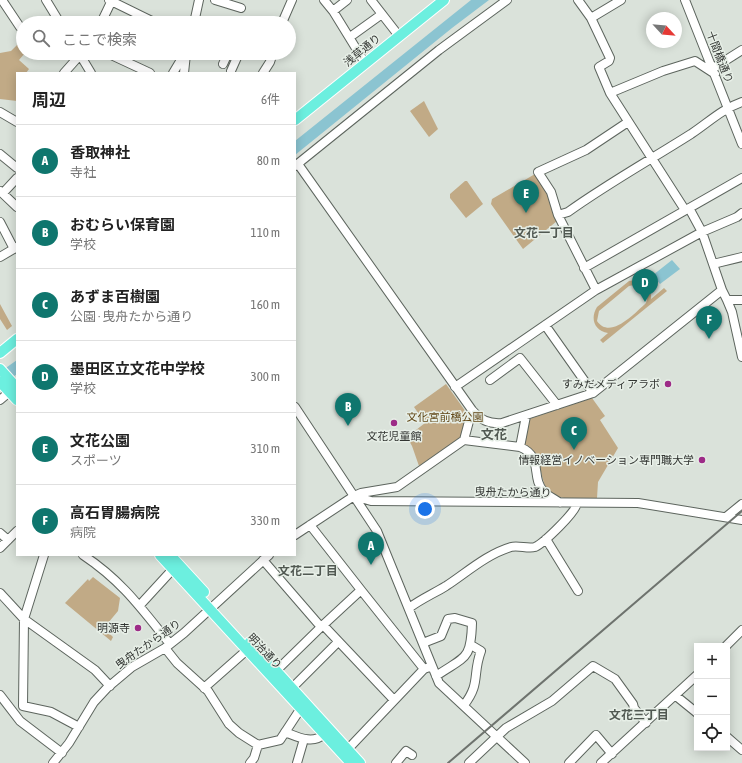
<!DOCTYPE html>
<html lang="ja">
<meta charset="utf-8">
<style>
body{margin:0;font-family:"Asap Condensed","Noto Sans JP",sans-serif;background:#f6f6f6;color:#222}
.controls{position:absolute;right:12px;bottom:12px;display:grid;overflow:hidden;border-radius:0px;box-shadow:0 2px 10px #0003}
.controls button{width:36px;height:36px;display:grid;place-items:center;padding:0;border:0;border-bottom:1px solid #e0e0e0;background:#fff;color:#222;font:20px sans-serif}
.compass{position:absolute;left:646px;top:12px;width:36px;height:36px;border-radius:50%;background:#fff;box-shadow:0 2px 10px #0003;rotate:116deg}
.you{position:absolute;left:425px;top:509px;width:14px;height:14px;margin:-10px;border:3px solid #fff;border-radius:50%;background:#1a73e8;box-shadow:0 0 0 6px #1a73e833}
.badge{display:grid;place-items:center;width:26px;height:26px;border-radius:50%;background:#0f766e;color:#fff;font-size:13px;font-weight:700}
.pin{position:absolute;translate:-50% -33px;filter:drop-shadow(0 1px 2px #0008)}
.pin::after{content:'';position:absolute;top:21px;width:14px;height:12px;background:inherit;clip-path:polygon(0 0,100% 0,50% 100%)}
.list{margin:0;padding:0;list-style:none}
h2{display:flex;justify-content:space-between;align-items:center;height:52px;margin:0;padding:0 16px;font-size:17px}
h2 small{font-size:13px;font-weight:400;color:#767676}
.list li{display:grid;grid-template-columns:26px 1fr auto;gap:12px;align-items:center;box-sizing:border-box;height:72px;padding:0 16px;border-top:1px solid #e0e0e0}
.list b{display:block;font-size:15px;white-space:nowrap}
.list p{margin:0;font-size:13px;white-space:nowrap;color:#767676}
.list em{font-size:13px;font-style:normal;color:#767676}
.icon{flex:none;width:22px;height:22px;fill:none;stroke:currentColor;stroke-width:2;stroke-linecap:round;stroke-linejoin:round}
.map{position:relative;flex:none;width:742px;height:763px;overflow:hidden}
.search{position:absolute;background:#fff;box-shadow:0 2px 10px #0003;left:16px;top:16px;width:280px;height:44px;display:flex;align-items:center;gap:10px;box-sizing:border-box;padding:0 14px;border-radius:22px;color:#767676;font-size:15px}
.panel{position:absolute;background:#fff;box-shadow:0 2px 10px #0003;left:16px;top:72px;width:280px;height:484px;border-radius:0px}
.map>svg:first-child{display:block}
</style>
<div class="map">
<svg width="742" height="763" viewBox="0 0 742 763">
<rect width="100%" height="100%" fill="#dae2da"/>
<path fill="#c1aa86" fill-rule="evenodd" d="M23 39V53H25L19 60 29 69 26 73H17V101L0 99V53L11 51Z
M424 101 438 129 429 137 410 111Z
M535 174 548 194 557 221 523 249 491 204 492 199Z
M465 181H467L483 204 466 218 450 198V194Z
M635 280C646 282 652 288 651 299L664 288 667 291 603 343 600 340 608 333C594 331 590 318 597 307L629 281ZM639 284C646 289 649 294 646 303 634 314 610 340 597 321L599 311 629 286Z
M0 304 12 326 7 330 0 319Z
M446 384 466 412 461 437 419 466 412 446 407 437 425 423 414 407Z
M592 398 605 416 600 420 618 448 598 482 597 498C580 498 551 504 544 483 541 474 540 465 537 456L534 453 523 447 529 419Z
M93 577 120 598 118 611 108 623 114 629 110 634 113 637 111 641 65 603 88 579 89 581Z"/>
<path fill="#8bc4d1" d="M471 0H489L452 28 295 155V141Z
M672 260 680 269 660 284 653 275Z
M17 360V374L0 387V372Z"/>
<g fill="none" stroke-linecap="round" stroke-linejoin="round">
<g stroke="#5d655e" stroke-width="10">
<path id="minor" d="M2 0 20 27
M46 0 60 23
M109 0 156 23
M215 0 241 8
M324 0 333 11 365 63
M371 0 399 36
M578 0 591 18 610 58 609 61 599 67 610 93 685 210
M685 0 742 144
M333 11 347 0
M591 18 621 0
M101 23 112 0
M194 23 199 0
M282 23 292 0
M350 37 382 14
M79 53 91 73
M107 53 150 73
M223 64 228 53
M712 69 742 50
M231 71 239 53
M64 73 80 55
M173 73 185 53
M184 73 186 54
M263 73 270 62 273 53
M610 93 663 71 695 61 715 74
M0 112 17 122
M0 154 17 168
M298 164 472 410 464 440 397 487 361 493 354 496
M295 166 439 50 507 0
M0 191 17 207
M3 193 17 178
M689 208 702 232 722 290
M558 215 568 212C607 184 650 160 691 134 709 122 722 109 742 102
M0 222 14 249
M0 257 17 247
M713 264 742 257
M584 268 742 178
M596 290 558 215 551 192 538 172 586 150 628 122
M727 300 732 312 742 357
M545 325 593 393
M490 380 520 358 557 405
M455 387 596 290 702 232 737 217 742 213
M0 400 13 389
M295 407 377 531 439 683 525 763
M472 410C481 420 488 424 502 423L593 393 722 290 727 300H742
M464 440 520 447C544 457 530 477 544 492 548 496 555 499 560 503
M520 447 526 416
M726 517 742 504
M0 533 8 540
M295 535 354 496 371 501 638 503 742 520
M546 539 578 591
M0 548 17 531
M44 555 24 619 23 706 51 712 79 727
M83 555C122 581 141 608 170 644
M263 560 321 627
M361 590 424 669
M0 593 24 619 95 670 110 686
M140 605 173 569
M409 608C421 599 433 594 446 586 466 573 487 554 511 547 518 545 528 549 535 547 544 543 577 511 577 503
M323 625 394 700
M423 643 441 636 448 619 455 618 472 623C471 661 465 656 436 676
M726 646 742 630
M165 648 177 663 208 691 229 724 239 733 258 745 280 740 301 708
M276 671 321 627 361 590 310 525
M204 688 247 650
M292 688 338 642
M0 695 20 721 62 753
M676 696 697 713
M464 705C481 683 472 675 481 651L471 645
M285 732C298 737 313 745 324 734
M727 737 742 750
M348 749 424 669 432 666
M53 763 69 743 94 702 107 688 132 667 165 648 184 633 269 555
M250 763 254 758 258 745
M297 763 304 739
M396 763 406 751 412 755
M469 763 506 728 552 701 593 666 615 679 633 704 634 708 646 723
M569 763 596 735 612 754
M601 763 697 675"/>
</g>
<g stroke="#fff" stroke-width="12">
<path id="major" d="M295 120 444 0
M0 353 17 339
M0 369 17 388
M0 382 17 400
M160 555 351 763
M170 555 204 592
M250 642 360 763"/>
</g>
<use href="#minor" stroke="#fff" stroke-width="8"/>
<use href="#major" stroke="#6cefdf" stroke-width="10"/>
<path stroke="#6e736e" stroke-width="2" d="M448 763 742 511"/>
</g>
<g fill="#9d2b87" stroke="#e7efe7" stroke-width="1.5">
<circle cx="668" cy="384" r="4"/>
<circle cx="394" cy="423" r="4"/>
<circle cx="702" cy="460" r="4"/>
<circle cx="138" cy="628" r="4"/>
</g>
<g text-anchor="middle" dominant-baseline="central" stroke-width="3" stroke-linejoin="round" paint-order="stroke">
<g font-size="11" fill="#323532" stroke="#e7efe7">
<text transform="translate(362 50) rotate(-39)">浅草通り</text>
<text transform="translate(720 57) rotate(69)">十間橋通り</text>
<text transform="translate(513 492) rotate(1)">曳舟たから通り</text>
<text transform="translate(148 644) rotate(-35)">曳舟たから通り</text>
<text transform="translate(265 651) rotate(47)">明治通り</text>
</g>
<g font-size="11" fill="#323532" stroke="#e7efe7" text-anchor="end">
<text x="660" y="384">すみだメディアラボ</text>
<text x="394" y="436" text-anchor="middle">文花児童館</text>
<text x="694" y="460">情報経営イノベーション専門職大学</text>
<text x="130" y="628">明源寺</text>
</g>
<g font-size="11" fill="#624818" stroke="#e7efe7">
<text x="445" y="417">文化宮前橋公園</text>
</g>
<g font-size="12" font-weight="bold" fill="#515952" stroke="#e7efe7">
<text x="544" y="233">文花一丁目</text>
<text x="308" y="571">文花二丁目</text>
<text x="639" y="715">文花三丁目</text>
</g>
<g font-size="13" font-weight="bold" fill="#515952" stroke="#e7efe7">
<text x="494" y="434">文花</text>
</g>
</g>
</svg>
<div class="controls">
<button>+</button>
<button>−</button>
<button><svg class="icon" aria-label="locate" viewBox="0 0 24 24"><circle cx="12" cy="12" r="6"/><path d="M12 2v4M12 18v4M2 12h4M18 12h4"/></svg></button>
</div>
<svg class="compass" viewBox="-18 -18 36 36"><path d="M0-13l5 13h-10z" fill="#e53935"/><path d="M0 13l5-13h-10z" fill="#767676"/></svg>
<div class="you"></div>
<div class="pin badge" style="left:371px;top:565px">A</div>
<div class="pin badge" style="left:348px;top:426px">B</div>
<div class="pin badge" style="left:574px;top:450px">C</div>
<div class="pin badge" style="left:645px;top:302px">D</div>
<div class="pin badge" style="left:526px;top:213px">E</div>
<div class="pin badge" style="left:709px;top:339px">F</div>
<div class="search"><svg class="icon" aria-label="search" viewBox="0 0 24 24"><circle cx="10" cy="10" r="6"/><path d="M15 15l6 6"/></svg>ここで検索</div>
<section class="panel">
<h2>周辺<small>6件</small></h2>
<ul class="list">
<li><span class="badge">A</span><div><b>香取神社</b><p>寺社</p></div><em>80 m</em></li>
<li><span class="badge">B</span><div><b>おむらい保育園</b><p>学校</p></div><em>110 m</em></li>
<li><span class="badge">C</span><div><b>あずま百樹園</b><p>公園 · 曳舟たから通り</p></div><em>160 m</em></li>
<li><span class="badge">D</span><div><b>墨田区立文花中学校</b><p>学校</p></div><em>300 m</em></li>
<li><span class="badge">E</span><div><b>文花公園</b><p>スポーツ</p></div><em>310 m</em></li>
<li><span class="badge">F</span><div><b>高石胃腸病院</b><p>病院</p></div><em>330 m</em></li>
</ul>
</section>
</div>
